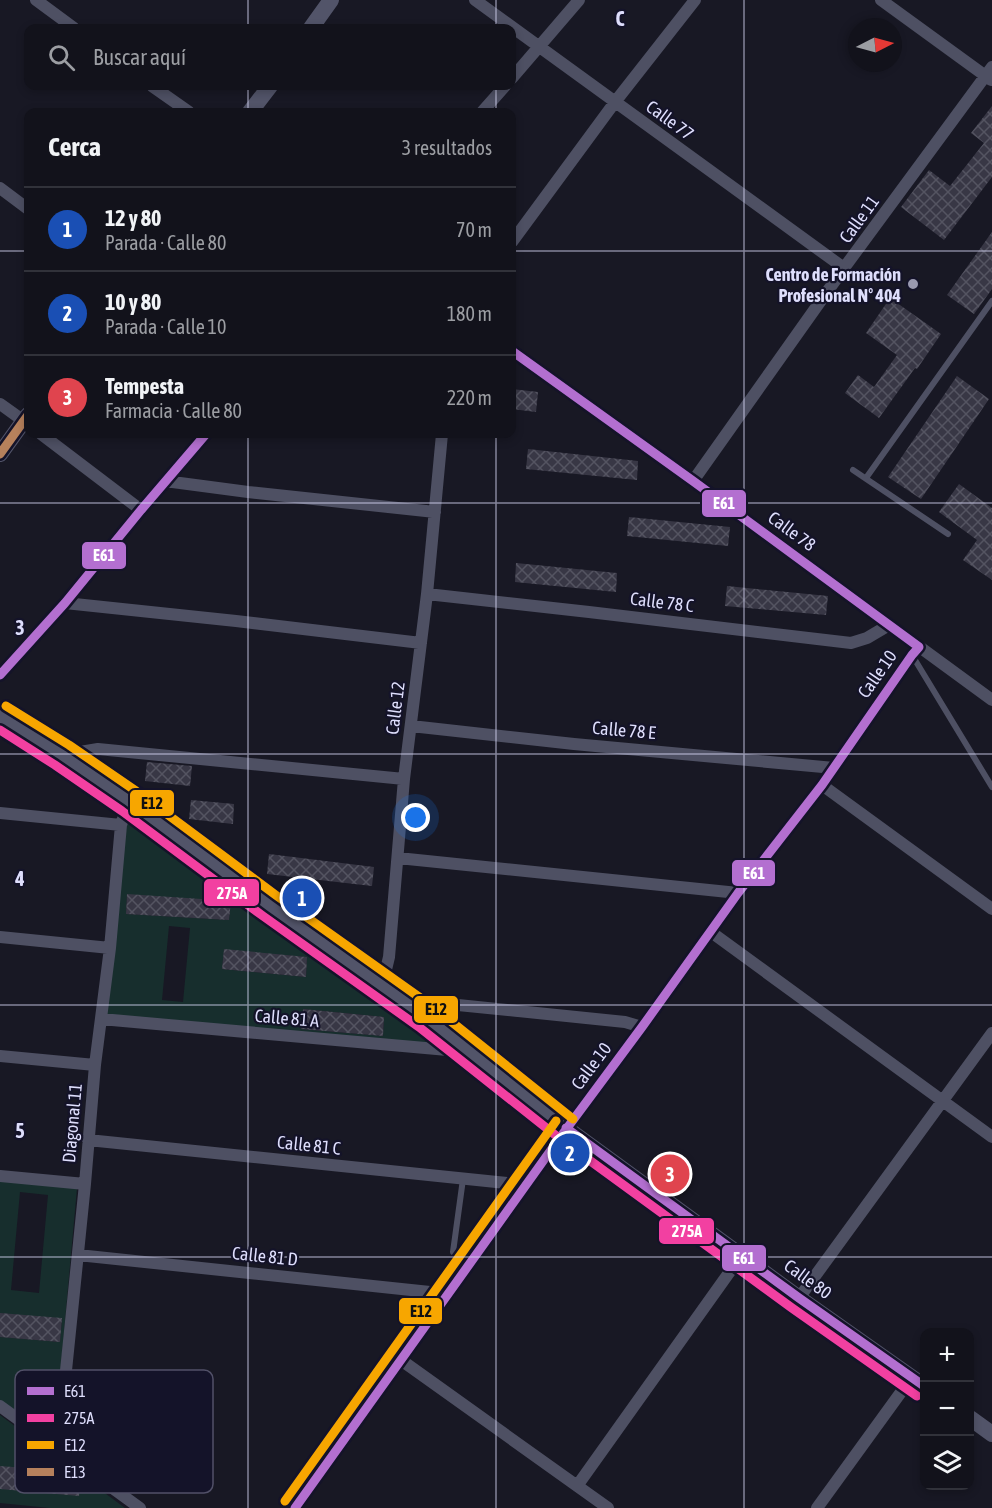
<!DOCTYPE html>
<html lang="es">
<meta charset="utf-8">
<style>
body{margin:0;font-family:"Asap Condensed",sans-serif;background:#1b1b24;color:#f1f3f6}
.controls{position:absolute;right:18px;bottom:18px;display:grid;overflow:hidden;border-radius:12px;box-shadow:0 3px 9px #0003}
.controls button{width:54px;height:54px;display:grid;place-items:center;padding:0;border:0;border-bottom:2px solid #31323a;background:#12121b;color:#f1f3f6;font:30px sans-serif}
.compass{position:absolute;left:848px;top:18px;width:54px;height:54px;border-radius:50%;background:#12121b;box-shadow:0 3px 9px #0003;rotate:84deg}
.you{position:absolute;left:416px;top:818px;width:21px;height:21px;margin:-15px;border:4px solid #fff;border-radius:50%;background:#1a73e8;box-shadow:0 0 0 9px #1a73e833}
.badge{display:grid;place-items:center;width:39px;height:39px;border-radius:50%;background:#8c9099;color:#fff;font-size:20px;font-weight:700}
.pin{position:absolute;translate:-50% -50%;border:3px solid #fff;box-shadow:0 2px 6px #0006}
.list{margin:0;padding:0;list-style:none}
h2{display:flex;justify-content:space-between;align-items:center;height:78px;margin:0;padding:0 24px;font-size:26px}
h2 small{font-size:20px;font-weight:400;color:#9c9ea3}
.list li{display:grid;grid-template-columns:39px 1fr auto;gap:18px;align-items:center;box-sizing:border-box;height:84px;padding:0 24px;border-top:2px solid #31323a}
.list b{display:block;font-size:22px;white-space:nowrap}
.list p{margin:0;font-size:20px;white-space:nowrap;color:#9c9ea3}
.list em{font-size:20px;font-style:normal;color:#9c9ea3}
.icon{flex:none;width:33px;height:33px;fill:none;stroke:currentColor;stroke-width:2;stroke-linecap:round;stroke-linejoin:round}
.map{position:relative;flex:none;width:992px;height:1508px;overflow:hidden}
.search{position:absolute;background:#12121b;box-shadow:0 3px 9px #0003;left:24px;top:24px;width:492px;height:66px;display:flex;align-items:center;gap:15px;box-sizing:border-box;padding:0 21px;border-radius:12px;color:#9c9ea3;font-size:22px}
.panel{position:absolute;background:#12121b;box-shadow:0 3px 9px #0003;left:24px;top:108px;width:492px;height:330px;border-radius:12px}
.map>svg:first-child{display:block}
</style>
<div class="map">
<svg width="992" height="1508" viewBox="0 0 992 1508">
<defs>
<pattern id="building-cross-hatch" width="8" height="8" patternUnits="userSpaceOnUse" patternTransform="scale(1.5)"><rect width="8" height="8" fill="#383745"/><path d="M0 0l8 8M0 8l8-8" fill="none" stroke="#545461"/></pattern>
</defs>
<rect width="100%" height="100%" fill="#181824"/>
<path fill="#172e2d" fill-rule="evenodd" d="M129 801 470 1052 101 1019ZM127 895 231 901 229 920 126 914ZM169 926 190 928 183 1002 162 1000ZM224 950 307 957 306 977 222 969ZM303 1009 384 1017 383 1036 301 1029Z
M0 1180 77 1188 54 1443 0 1403V1337L60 1342 62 1319 0 1313ZM20 1192 48 1195 39 1293 11 1290Z
M0 1415 125 1508H50L0 1503Z"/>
<path fill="url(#building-cross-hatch)" d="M992 106V177L944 240 901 207 929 170 950 186 984 143 971 133Z
M992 232V289L974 314 947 295Z
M890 298 941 334 917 369 915 368 879 418 845 393 858 375 874 387 897 355 866 333Z
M957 376 989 399 921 499 888 477Z
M512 389 538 392 536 412 512 409Z
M528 449 638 461 637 480 526 469Z
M959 484 992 508V580L963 560 977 540 939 512Z
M629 517 730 527 728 546 627 536Z
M516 563 617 573 616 592 515 582Z
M727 586 828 596 826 615 725 606Z
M147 762 192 766 190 786 145 781Z
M191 800 234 804 233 824 189 819Z
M269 854 374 867 372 886 267 874Z
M127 894 231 901 229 920 126 914Z
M224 949 307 957 306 977 222 969Z
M303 1009 384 1017 383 1036 301 1029Z
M0 1313 62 1318 60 1342 0 1337Z
M0 1466 76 1472 81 1475 79 1496 0 1489Z"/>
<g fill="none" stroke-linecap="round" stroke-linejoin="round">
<path stroke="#4e5063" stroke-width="6" d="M853 470 948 534
M866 478 992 301
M912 655 992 787
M463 1179 453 1252 468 1266"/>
<path stroke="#4e5063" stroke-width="12" d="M36 0 74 28
M475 0 844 268
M881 0 991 80
M512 78 579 0
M152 86 189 112
M482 112 505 86
M0 188 28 209
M512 242 615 102 695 0
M512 351 693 481 992 700
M0 404 28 424
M41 434 141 510
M165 481 248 492 435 512
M693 481 844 268 992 67
M427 594 589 612 851 643 867 638 889 625
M65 603 236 621 421 643
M0 675 65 603 141 510 206 434
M411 726 574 744 834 768
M62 755 98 749 404 779
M822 785 992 909
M0 813 121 825
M398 858 738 893
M711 932 992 1137
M0 937 110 948
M382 986 389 957 404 779 427 594 442 434
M426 1017 441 1009 458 1005 625 1022 642 1027
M101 1019 470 1052
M0 1056 95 1065
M88 1140 526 1185
M0 1176 85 1184
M78 1255 449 1294
M799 1298 992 1033
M401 1360 608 1508
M0 1406 140 1508
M58 1449 85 1184 95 1065 110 948 121 825 129 801
M577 1486 741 1256
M295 1508 526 1185 556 1143 642 1027 738 893 822 785 912 655 919 647
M817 1508 912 1377"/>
<path stroke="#525469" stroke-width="16" d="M311 28 331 0
M250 112 270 86
M0 454 28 415
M0 716 62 755 129 801 270 906 426 1017 566 1128 799 1298 924 1386
M970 1418 992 1434"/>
<g stroke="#141329" stroke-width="14">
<path id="bus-1" d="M0 675 65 603 141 510 206 434
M566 1128 799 1298 924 1386
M295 1508 556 1143 642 1027 738 893 822 785 912 655 919 647 693 481 512 351"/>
</g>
<g stroke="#141329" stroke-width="14">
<path id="bus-2" d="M0 730 55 765 122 811 263 916 419 1027 559 1138 792 1308 917 1396"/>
</g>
<g stroke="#141329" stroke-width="14">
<path id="bus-3" d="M6 706 69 745 136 791 277 896 433 1007 573 1119
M285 1501 556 1121"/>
</g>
<g stroke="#141329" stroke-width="14">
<path id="bus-4" d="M0 454 28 415"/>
</g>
<use href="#bus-1" stroke="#b36fd0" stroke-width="9"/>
<use href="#bus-2" stroke="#f240a1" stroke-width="9"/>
<use href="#bus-3" stroke="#f7a600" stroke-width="9"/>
<use href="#bus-4" stroke="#b6815c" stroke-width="9"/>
</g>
<path fill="none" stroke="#dedefc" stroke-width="1.5" stroke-opacity="0.55" d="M248 0V28M496 0V28M744 0V1508M248 86V112M496 86V112M0 251H28M512 251H992M248 434V1508M496 434V1508M0 503H992M0 754H992M0 1005H992M0 1257H992"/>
<circle fill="#9999b0" stroke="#141329" stroke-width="2" cx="913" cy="284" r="6"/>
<g text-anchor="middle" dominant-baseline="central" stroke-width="4.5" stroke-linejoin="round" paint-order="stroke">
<g font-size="18" fill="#dedefc" stroke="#141329">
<text transform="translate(670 120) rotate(36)">Calle 77</text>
<text transform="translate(859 219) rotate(-54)">Calle 11</text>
<text transform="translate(792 531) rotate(36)">Calle 78</text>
<text transform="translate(662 602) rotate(7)">Calle 78 C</text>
<text transform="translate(877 674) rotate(-55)">Calle 10</text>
<text transform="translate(395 708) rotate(-83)">Calle 12</text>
<text transform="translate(624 730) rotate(5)">Calle 78 E</text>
<text transform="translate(287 1018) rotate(5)">Calle 81 A</text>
<text transform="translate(591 1066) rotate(-53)">Calle 10</text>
<text transform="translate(72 1123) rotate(-85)">Diagonal 11</text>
<text transform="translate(309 1145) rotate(6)">Calle 81 C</text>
<text transform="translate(265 1256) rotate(6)">Calle 81 D</text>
<text transform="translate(808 1279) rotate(36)">Calle 80</text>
</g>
<g font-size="18" font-weight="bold" fill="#dedefc" stroke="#141329" text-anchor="end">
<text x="901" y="274">Centro de Formación<tspan x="901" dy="21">Profesional N° 404</tspan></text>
</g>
</g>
<rect x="15" y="1370" width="198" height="123" rx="9" fill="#141329" stroke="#515068" stroke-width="1.5"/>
<rect x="27" y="1387" width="27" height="8" fill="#b36fd0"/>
<rect x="27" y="1414" width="27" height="8" fill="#f240a1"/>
<rect x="27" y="1441" width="27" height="8" fill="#f7a600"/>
<rect x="27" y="1468" width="27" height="8" fill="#b6815c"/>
<g font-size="16" fill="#dedefc">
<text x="64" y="1397">E61</text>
<text x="64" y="1424">275A</text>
<text x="64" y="1451">E12</text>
<text x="64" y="1478">E13</text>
</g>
<g font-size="20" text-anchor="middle" font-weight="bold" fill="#dedefc" stroke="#141329" stroke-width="4.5" stroke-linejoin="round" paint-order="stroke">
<text x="620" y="26">C</text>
<text x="20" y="635">3</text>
<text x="20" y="886">4</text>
<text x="20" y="1138">5</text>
</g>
<g stroke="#141329" stroke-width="2">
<rect x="701" y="489" width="46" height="29" rx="6" fill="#b36fd0"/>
<rect x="81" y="541" width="46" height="29" rx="6" fill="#b36fd0"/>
<rect x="129" y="789" width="46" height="28" rx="6" fill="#f7a600"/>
<rect x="731" y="859" width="45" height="28" rx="6" fill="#b36fd0"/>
<rect x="203" y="878" width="57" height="29" rx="6" fill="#f240a1"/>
<rect x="413" y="995" width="46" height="29" rx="6" fill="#f7a600"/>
<rect x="658" y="1217" width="57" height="28" rx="6" fill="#f240a1"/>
<rect x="721" y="1244" width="46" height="28" rx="6" fill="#b36fd0"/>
<rect x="398" y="1297" width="45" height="28" rx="6" fill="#f7a600"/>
</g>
<g font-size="16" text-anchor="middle" font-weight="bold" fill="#fff">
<text x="724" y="509">E61</text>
<text x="104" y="561">E61</text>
<text x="754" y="879">E61</text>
<text x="232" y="899">275A</text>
<text x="687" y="1237">275A</text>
<text x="744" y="1264">E61</text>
</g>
<g font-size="16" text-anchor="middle" font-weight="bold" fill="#111">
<text x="152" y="809">E12</text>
<text x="436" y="1015">E12</text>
<text x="421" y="1317">E12</text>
</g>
</svg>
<div class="controls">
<button>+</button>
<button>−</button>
<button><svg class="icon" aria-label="layers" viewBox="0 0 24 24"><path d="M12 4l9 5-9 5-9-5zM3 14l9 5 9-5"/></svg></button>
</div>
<svg class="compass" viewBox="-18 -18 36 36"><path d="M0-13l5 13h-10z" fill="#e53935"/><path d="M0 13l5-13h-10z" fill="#9c9ea3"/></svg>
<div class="you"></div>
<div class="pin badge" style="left:302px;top:898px;background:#1a4fb4">1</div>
<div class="pin badge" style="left:570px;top:1153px;background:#1a4fb4">2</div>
<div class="pin badge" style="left:670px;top:1174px;background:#e0444e">3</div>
<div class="search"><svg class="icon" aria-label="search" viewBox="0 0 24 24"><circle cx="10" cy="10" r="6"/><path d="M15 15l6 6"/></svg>Buscar aquí</div>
<section class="panel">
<h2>Cerca<small>3 resultados</small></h2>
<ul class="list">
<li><span class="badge" style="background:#1a4fb4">1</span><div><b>12 y 80</b><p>Parada · Calle 80</p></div><em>70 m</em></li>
<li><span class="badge" style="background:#1a4fb4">2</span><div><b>10 y 80</b><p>Parada · Calle 10</p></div><em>180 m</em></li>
<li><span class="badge" style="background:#e0444e">3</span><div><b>Tempesta</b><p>Farmacia · Calle 80</p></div><em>220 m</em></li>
</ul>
</section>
</div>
